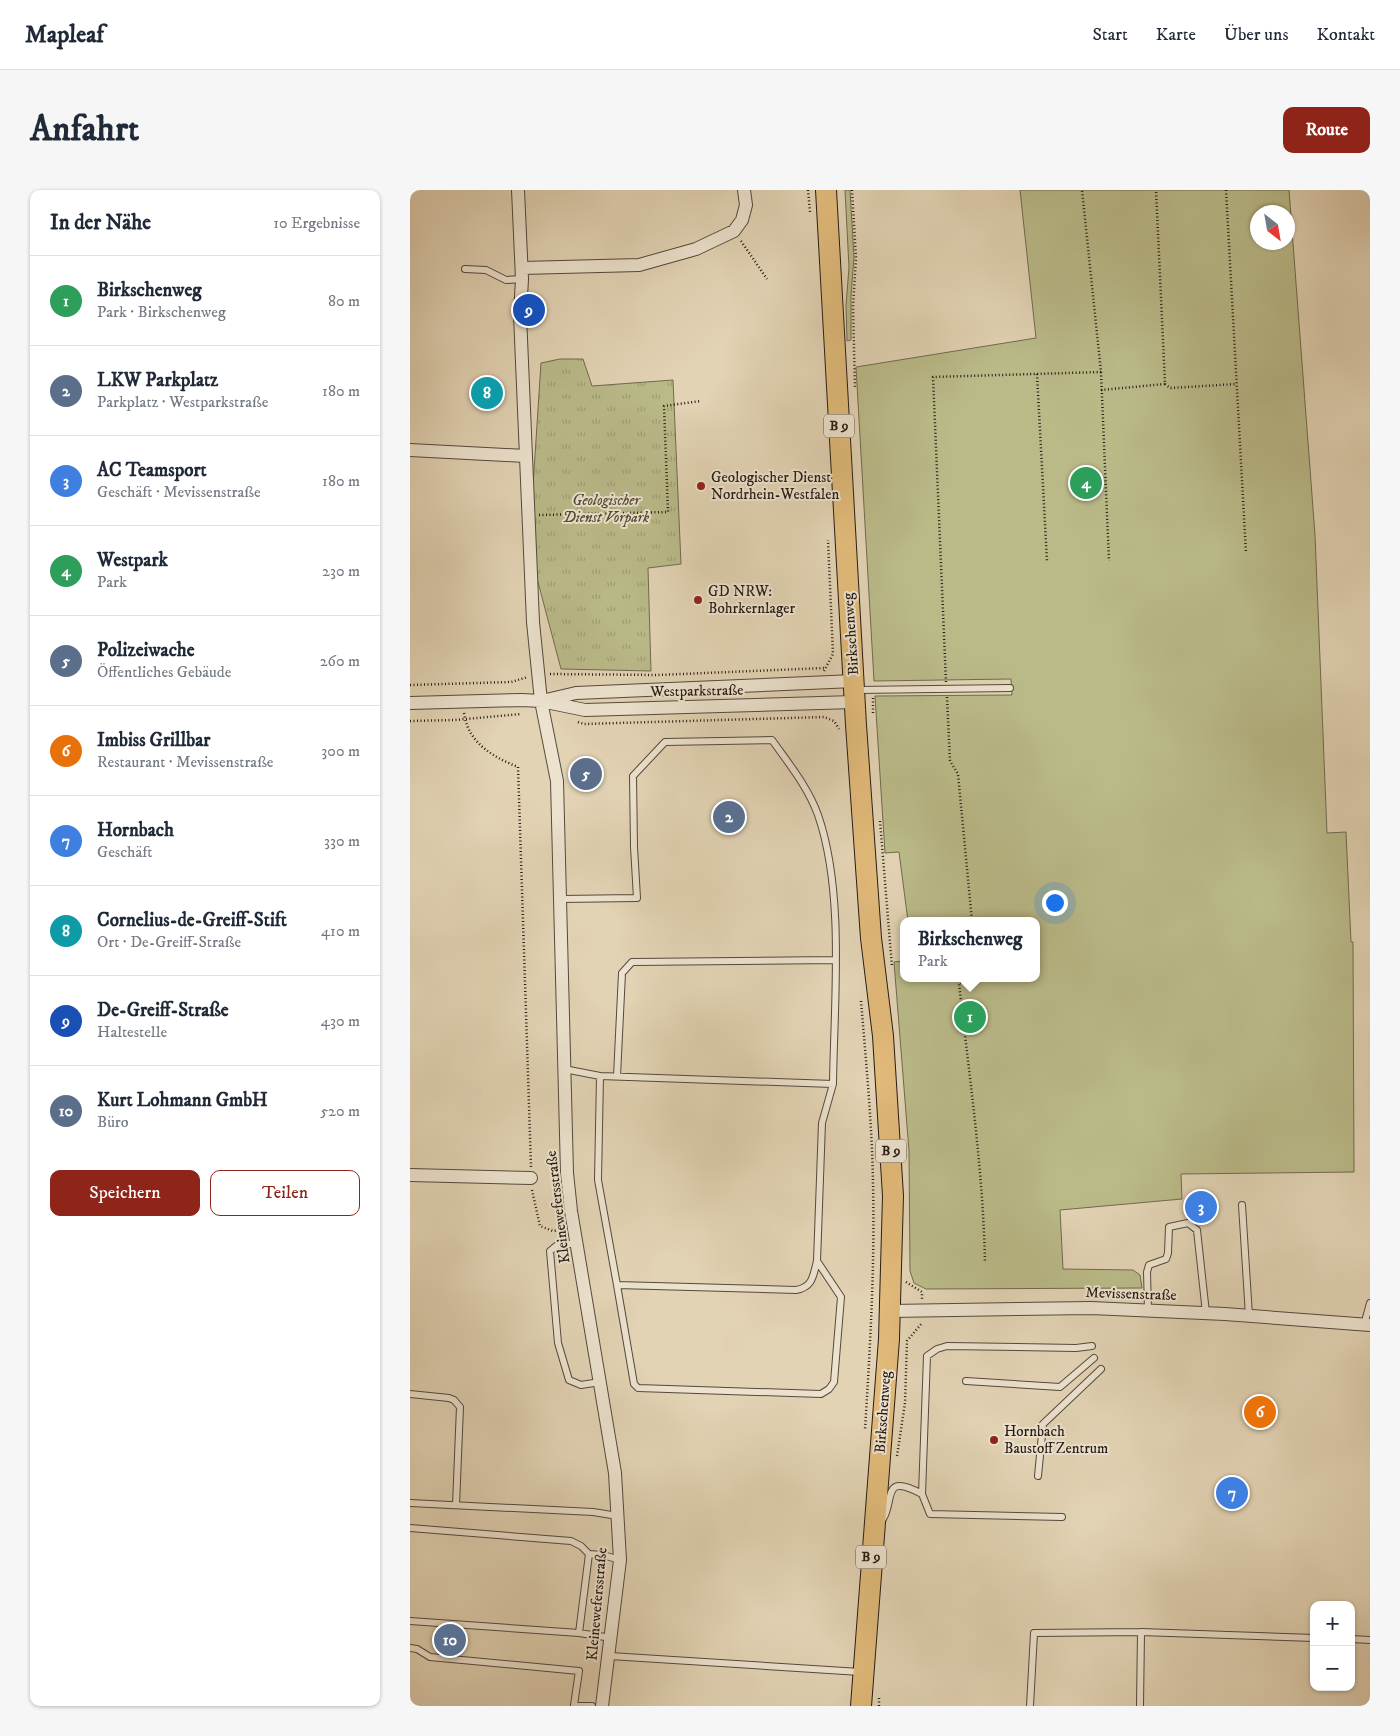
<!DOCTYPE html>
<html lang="de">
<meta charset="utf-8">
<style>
body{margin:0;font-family:"IM FELL DW Pica",serif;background:#f6f6f7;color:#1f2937}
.controls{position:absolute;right:15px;bottom:15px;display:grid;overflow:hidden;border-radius:10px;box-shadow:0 1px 4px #0004}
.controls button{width:45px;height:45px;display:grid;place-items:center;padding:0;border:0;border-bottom:1px solid #e0e1e3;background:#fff;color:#1f2937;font:25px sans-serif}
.compass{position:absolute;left:840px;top:15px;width:45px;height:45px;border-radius:50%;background:#fff;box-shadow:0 1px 4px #0004;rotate:149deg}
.you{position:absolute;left:644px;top:712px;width:18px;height:18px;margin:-12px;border:4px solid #fff;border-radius:50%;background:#1a73e8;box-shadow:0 0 0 8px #1a73e833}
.badge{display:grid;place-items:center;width:32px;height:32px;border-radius:50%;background:#8f2418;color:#fff;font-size:16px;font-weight:700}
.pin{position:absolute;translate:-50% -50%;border:2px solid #fff;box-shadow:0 1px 5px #0006}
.popup{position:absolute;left:490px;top:727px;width:140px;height:65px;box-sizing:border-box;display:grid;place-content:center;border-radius:10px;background:#fff;filter:drop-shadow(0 1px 4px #0005);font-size:16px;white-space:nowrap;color:#747a83}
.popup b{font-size:19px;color:#1f2937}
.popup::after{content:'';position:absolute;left:50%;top:100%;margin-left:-10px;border:10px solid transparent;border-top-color:#fff}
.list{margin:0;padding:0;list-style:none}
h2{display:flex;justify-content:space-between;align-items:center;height:65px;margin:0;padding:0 20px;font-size:21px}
h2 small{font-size:16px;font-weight:400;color:#747a83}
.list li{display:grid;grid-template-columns:32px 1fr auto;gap:15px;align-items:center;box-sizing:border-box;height:90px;padding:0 20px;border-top:1px solid #e0e1e3}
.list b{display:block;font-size:19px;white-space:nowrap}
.list p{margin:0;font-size:16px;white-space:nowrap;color:#747a83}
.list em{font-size:16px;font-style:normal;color:#747a83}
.actions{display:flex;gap:10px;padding:15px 20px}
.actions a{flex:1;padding:11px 0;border:1px solid #8f2418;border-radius:10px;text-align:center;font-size:18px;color:#8f2418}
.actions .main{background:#8f2418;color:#fff}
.map{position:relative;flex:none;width:960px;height:1516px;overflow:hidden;border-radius:10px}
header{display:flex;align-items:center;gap:30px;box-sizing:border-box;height:70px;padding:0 25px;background:#fff;border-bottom:1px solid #e0e1e3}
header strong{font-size:24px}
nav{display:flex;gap:28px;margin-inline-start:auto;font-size:18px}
.intro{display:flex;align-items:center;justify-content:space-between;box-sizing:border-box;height:120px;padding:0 30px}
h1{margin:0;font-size:35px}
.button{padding:12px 22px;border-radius:10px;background:#8f2418;color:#fff;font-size:18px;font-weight:700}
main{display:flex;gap:30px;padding:0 30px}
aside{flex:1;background:#fff;border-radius:10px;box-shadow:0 1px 4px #0004}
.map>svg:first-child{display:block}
</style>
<header>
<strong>Mapleaf</strong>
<nav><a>Start</a><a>Karte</a><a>Über uns</a><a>Kontakt</a></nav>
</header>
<div class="intro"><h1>Anfahrt</h1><a class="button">Route</a></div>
<main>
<aside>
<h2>In der Nähe<small>10 Ergebnisse</small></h2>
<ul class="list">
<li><span class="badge" style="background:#2e9e5b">1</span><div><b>Birkschenweg</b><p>Park · Birkschenweg</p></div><em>80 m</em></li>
<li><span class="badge" style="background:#5c6f8a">2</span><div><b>LKW Parkplatz</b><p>Parkplatz · Westparkstraße</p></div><em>180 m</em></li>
<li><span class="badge" style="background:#3f7fe0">3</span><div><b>AC Teamsport</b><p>Geschäft · Mevissenstraße</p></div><em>180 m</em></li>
<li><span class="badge" style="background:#2e9e5b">4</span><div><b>Westpark</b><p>Park</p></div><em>230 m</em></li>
<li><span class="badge" style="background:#5c6f8a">5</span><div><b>Polizeiwache</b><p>Öffentliches Gebäude</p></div><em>260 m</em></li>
<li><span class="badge" style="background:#e8710a">6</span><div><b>Imbiss Grillbar</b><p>Restaurant · Mevissenstraße</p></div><em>300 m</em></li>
<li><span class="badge" style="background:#3f7fe0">7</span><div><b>Hornbach</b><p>Geschäft</p></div><em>330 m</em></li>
<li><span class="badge" style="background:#0f9aa8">8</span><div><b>Cornelius-de-Greiff-Stift</b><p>Ort · De-Greiff-Straße</p></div><em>410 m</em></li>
<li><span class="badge" style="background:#1a4fb4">9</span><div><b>De-Greiff-Straße</b><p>Haltestelle</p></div><em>430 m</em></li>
<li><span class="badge" style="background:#5c6f8a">10</span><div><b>Kurt Lohmann GmbH</b><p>Büro</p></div><em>520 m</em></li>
</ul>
<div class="actions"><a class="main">Speichern</a><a>Teilen</a></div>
</aside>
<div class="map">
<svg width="960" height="1516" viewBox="0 0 960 1516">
<defs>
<pattern id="park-tufts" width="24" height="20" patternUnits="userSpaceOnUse" patternTransform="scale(1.25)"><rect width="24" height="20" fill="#baba89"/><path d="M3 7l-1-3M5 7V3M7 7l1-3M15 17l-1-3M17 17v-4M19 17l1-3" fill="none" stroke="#a09f75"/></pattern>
</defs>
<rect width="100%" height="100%" fill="#e2d3b4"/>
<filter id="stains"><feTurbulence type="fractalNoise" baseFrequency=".004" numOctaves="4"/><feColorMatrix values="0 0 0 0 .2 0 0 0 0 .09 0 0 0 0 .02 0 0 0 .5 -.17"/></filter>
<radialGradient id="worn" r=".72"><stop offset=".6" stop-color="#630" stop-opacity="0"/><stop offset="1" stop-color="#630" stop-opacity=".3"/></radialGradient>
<path fill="#baba89" stroke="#706a4e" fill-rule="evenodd" d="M435 0H440L444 67 441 106V150L437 151 436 116 439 77Z
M610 0H879L905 345 917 643 936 642 941 752H943L944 982 771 984 772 1009 650 1020 653 1079 723 1080 730 1085 732 1098 516 1099 504 1093 500 1081 499 961 484 772 494 771V788H626V731H498L489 662 475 663 465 506 602 505 601 489 464 491 446 177 626 148ZM848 22H878V52H848Z"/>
<path fill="url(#park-tufts)" stroke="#706a4e" d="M150 169H173L182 196 263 190 271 374 238 378 241 481 151 479 119 358 131 173Z"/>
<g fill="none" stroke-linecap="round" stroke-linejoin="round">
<g stroke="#55493c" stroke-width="8">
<path id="service" d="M55 79 76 80 96 90 112 89
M448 500 600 498
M150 709 227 708 224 657 223 586 255 552 362 550C379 574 398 597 408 625 435 703 424 811 423 894L190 886 154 879
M190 886 188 990 207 1095 386 1100C403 1097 403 1086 407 1071L412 933 423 894
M207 886 212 783 222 772 425 770
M832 1015 839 1126
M167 1053 146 1056 140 1061 148 1153 159 1190 171 1195 190 1192
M207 1095 224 1194 228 1198 411 1204 419 1199 424 1192 431 1107 407 1071
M738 1120 737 1082 739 1075 756 1069 758 1063 759 1037 778 1033 787 1040 796 1123
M954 1135 960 1113
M556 1191 650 1197 684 1168
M0 1204 39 1208 44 1210 50 1217 46 1315
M628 1286 633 1234 691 1179
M0 1313 183 1322 208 1326
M652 1327 520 1324 512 1304 517 1166 527 1159 537 1156 666 1158 682 1156
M473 1329C485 1310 471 1282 512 1304
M0 1338 161 1351 171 1356 179 1364
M0 1431 169 1443
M202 1448 169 1443 179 1364 193 1365 210 1370
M941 1449 960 1450
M0 1458 7 1459 20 1467 169 1481 164 1515
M200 1466 450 1482
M164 1516H182
M620 1516 624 1443 731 1442
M730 1516 731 1442 904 1448"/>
</g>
<g stroke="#55493c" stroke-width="14">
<path id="minor" d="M108 0 112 89 110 125 123 432 131 511 147 591 157 983 161 1021 205 1283 210 1370 192 1516
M112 78 229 75 286 59 324 41 332 30 336 15 334 0
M0 260 115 266
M136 510 166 503 444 491
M0 513 112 510 131 511 175 520 444 512
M0 985 121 988
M480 1121 681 1118 815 1124 960 1135"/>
</g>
<g stroke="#261b14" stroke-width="22">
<path id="primary" d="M416 0 446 535 461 748 473 846 483 1006 479 1149 451 1516"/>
</g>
<path stroke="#261b14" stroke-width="2.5" stroke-dasharray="1 2.5" stroke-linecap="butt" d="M398 0 400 22
M442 0 446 68 443 116 445 199
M816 0 836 363
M331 51 357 89
M691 182 699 371
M627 184 637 371
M755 194 760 198 827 194
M691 200 755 194 746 0
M129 325 258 322 254 216 291 211
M414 481 423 464 418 350
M140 484 248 485 414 478
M536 492 523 187 691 182 672 0
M0 495 101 492 118 487
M537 507 540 571 548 584 562 731
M54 523C58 553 83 567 108 577L121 977
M463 523V508
M0 531 45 530 111 524
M168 532 174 534 414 527 424 531 429 539
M470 631 482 777
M568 788 549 793C559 885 573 978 575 1072
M451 811C456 872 462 933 463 993 465 1076 460 1158 455 1240
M122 1000 130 1036 143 1041 153 1040
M496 1092 512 1102V1110
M487 1266 495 1213 497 1151 512 1133
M469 1516V1508"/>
<use href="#service" stroke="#ece2ce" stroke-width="6"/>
<use href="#minor" stroke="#ece2ce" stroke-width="12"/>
<use href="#primary" stroke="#e1ba7a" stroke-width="20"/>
</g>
<g fill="#8f2418" stroke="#ece2ce" stroke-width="2">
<circle cx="291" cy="296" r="5"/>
<circle cx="288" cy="410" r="5"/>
<circle cx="584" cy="1250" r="5"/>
</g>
<g text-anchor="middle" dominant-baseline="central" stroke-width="4" stroke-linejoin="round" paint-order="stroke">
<g fill="#ece2ce" stroke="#61574c" stroke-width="1">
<rect x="414" y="224.5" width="30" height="23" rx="4"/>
<rect x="466" y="949.5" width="30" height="23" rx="4"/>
<rect x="446" y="1355.5" width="30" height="23" rx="4"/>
</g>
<g font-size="14" font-weight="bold" fill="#261b14">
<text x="429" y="236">B 9</text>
<text x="481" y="961">B 9</text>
<text x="461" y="1367">B 9</text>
</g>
<g font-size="15" fill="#261b14" stroke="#ece2ce" text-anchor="start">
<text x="301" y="287">Geologischer Dienst<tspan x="301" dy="17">Nordrhein-Westfalen</tspan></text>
<text x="298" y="401">GD NRW:<tspan x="298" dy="17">Bohrkernlager</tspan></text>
<text x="594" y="1241">Hornbach<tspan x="594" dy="17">Baustoff Zentrum</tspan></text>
</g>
<g font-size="15" font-style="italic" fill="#524b37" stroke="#ece2ce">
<text x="196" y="310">Geologischer<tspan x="196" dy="17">Dienst Vorpark</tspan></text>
</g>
<g font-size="15" fill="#261b14" stroke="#ece2ce">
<text transform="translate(441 444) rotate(-94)">Birkschenweg</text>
<text transform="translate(287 501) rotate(-1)">Westparkstraße</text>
<text transform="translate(148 1017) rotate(-97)">Kleinewefersstraße</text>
<text transform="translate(721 1104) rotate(2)">Mevissenstraße</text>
<text transform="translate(473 1222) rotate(-86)">Birkschenweg</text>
<text transform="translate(187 1414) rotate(-85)">Kleinewefersstraße</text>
</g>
</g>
<rect width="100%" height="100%" filter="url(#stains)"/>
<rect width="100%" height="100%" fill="url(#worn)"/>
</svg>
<div class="controls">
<button>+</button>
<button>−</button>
</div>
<svg class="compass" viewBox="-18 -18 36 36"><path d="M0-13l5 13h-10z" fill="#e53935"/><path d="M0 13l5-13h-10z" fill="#747a83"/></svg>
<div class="you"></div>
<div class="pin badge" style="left:560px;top:827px;background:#2e9e5b">1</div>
<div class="popup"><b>Birkschenweg</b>Park</div>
<div class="pin badge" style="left:319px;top:627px;background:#5c6f8a">2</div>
<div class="pin badge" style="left:791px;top:1017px;background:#3f7fe0">3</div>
<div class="pin badge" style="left:676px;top:293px;background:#2e9e5b">4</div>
<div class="pin badge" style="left:176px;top:584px;background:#5c6f8a">5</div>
<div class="pin badge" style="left:850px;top:1222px;background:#e8710a">6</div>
<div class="pin badge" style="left:822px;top:1303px;background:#3f7fe0">7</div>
<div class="pin badge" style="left:77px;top:203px;background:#0f9aa8">8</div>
<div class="pin badge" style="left:119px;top:120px;background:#1a4fb4">9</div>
<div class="pin badge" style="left:40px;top:1450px;background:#5c6f8a">10</div>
</div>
</main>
